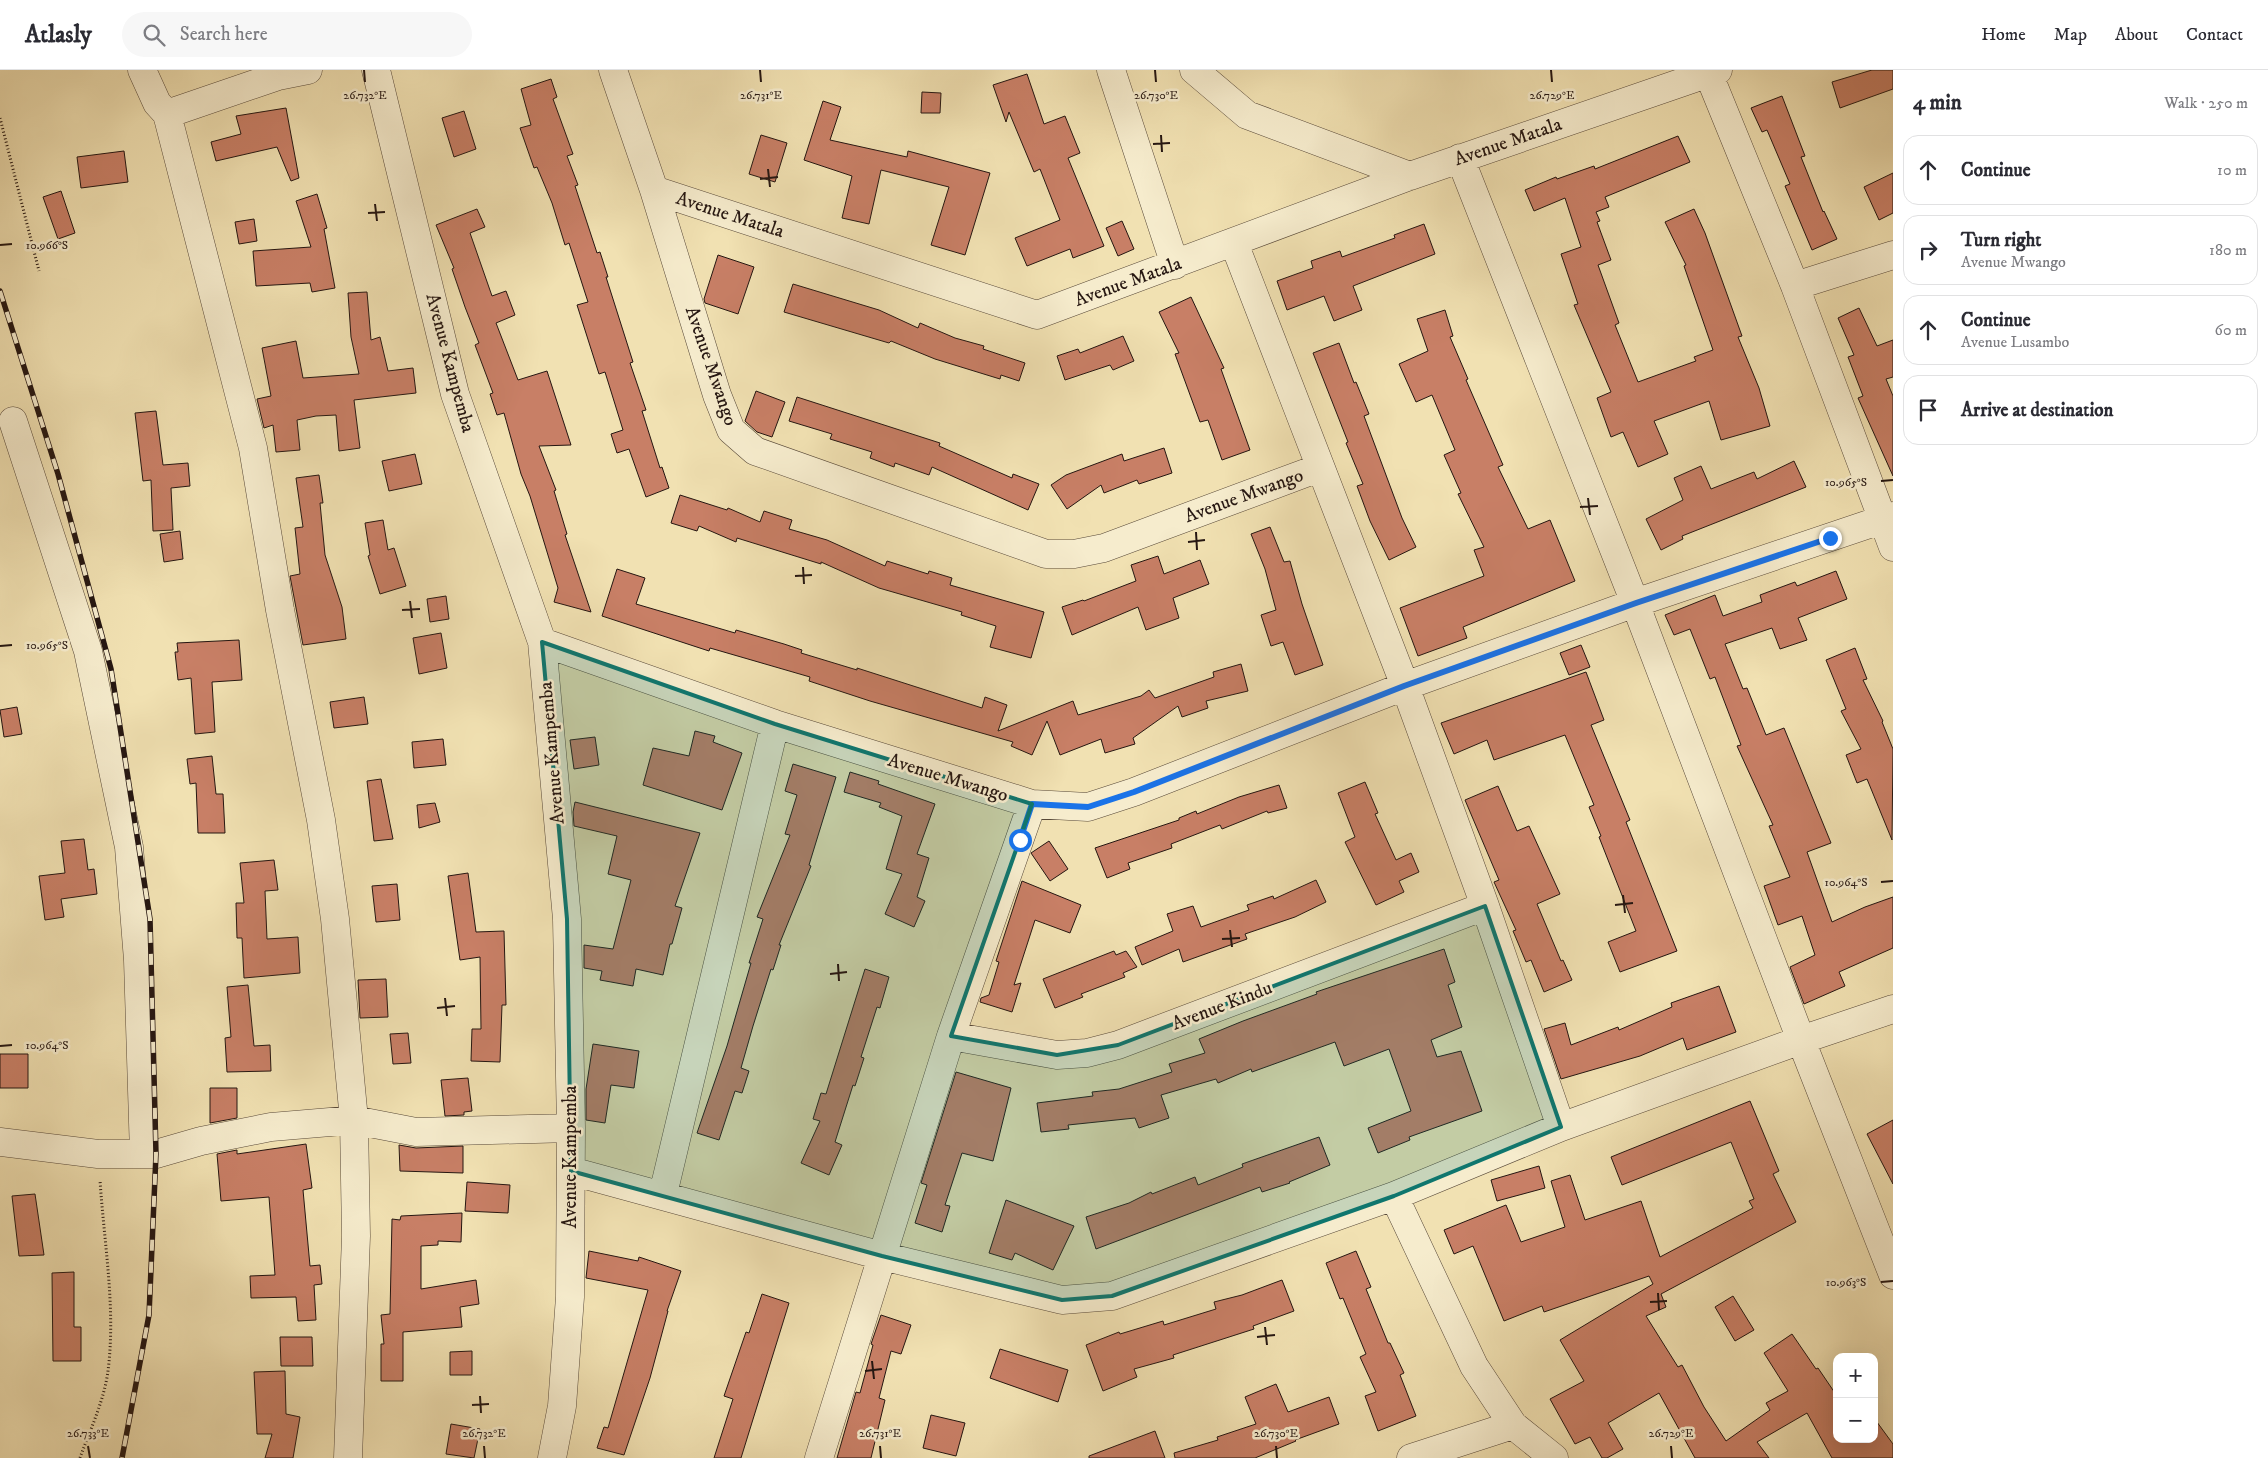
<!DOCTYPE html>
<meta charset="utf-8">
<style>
body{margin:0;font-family:"IM FELL DW Pica",serif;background:#f7f7f7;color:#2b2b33}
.controls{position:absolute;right:15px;bottom:15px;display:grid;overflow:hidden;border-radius:10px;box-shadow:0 5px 20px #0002}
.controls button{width:45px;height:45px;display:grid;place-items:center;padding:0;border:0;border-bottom:1px solid #e1e1e2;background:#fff;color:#2b2b33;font:25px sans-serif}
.stop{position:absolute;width:15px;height:15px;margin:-11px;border:4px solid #1a73e8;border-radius:50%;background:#fff}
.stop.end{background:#1a73e8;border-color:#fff;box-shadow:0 1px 5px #0008}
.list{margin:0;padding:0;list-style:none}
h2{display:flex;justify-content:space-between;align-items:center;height:65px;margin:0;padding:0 20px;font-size:21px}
h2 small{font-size:16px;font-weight:400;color:#7c7c81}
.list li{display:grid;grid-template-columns:32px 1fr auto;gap:15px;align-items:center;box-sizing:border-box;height:70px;margin:0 10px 10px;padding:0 10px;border:1px solid #e1e1e2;border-radius:15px}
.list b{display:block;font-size:19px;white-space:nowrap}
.list p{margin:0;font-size:16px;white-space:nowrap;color:#7c7c81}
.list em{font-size:16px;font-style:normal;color:#7c7c81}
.icon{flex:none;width:28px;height:28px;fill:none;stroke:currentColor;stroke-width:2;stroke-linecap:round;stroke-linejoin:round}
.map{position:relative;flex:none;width:1893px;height:1388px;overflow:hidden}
header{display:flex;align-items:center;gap:30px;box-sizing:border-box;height:70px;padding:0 25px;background:#fff;border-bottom:1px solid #e1e1e2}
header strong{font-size:24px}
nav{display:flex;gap:28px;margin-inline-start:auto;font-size:18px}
.search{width:350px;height:45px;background:#f7f7f7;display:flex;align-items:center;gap:12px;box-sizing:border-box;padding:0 18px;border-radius:28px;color:#7c7c81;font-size:19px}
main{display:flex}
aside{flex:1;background:#fff}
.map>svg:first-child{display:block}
</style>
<header>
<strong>Atlasly</strong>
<div class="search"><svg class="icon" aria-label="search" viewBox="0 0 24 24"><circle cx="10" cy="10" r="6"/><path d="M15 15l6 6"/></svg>Search here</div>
<nav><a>Home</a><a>Map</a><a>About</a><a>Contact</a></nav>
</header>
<main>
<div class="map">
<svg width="1893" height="1388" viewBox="0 0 1893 1388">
<rect width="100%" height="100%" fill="#f1e1b2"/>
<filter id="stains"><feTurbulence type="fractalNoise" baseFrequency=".004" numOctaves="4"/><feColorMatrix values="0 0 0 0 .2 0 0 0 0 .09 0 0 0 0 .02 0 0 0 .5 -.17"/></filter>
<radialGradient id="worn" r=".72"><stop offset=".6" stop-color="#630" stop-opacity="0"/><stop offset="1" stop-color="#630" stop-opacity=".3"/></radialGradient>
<path fill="#c87f66" stroke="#251611" d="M1872 0H1893V19L1840 38 1832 12Z
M1027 4 1044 54 1065 46 1080 83 1068 88 1104 176 1073 188 1070 179 1027 196 1015 168 1060 150 1040 99 1034 102 1009 42 1006 52 993 15Z
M551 9 557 27 553 29 573 84 567 86 578 115 575 116 597 183 600 182 608 207H606L633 292 630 293 646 340 642 341 660 398 662 397 669 418 646 427 629 379 617 383 611 364 623 360 605 302 599 304 577 235 588 232 569 173 565 175 552 133 537 97 534 98 520 58 531 55 521 19Z
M922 22 941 23 940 43H921Z
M1782 26 1805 86 1801 87 1823 142 1824 141 1837 169 1812 180 1785 116 1790 114 1767 60 1762 62 1751 38Z
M823 31 841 37 830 70 907 87 908 81 990 103 965 185 931 175 949 117 881 100 869 154 842 148 852 106 804 90Z
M286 38 299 108 291 111 277 77 216 91 211 72 241 64 236 46Z
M464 41 476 79 454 87 442 48Z
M761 65 787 73 775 112 749 104Z
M1678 66 1690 92 1605 127 1609 137 1596 142 1600 151 1597 152 1611 190 1598 195 1619 253 1615 255 1638 312 1696 291 1694 287 1713 280 1684 196 1686 195 1665 152 1694 139 1705 163 1742 266 1738 267 1759 318 1770 356 1721 370 1709 331 1654 351 1668 384 1638 397 1623 362 1611 367 1597 328 1611 322 1574 235 1578 234 1561 184 1581 177 1565 128 1534 141 1525 120 1556 107 1557 109 1594 96 1595 99Z
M124 81 128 112 81 118 77 87Z
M1893 103V143L1879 150 1864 117Z
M61 121 75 163 58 169 43 127Z
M317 124 327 158 324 159 335 218 312 222 310 213 256 216 253 181 311 177 296 131Z
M477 139 485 157 470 163 492 226 506 221 515 245 496 253 518 310 547 301 571 375 539 376 556 420 554 421 567 464 565 465 591 542 554 532 558 518 530 426 521 404 504 343 497 345 490 324 493 323 475 275 479 273 465 237 452 199 454 198 436 155Z
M254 149 257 171 239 174 235 152Z
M1122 151 1134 179 1118 186 1106 158Z
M1424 154 1435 184 1353 216 1362 240 1334 251 1324 226 1287 240 1277 211 1313 198 1311 191 1340 181 1342 187 1395 168 1394 165Z
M718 185 754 197 738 244 705 233 704 229Z
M793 214 879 240 918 258 920 253 955 268 984 276 983 279 1025 293 1019 311 1001 305 1000 309 935 289 891 271 889 273 784 242Z
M367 222 371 270 380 267 388 301 413 298 416 323 354 330 360 378 339 381 336 345 316 346 297 350 300 380 276 382 273 355 264 358 257 329 271 326 262 278 296 271 303 308 359 304 351 267 348 223Z
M1191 227 1224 298 1221 299 1250 380 1222 390 1208 350 1200 352 1175 284 1179 283 1159 242Z
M1859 238 1877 276 1893 270V307L1886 309 1893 326V406L1858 328 1863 326 1848 287 1854 285 1838 248Z
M1445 240 1453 266 1450 267 1468 309 1466 310 1503 395 1498 397 1528 459 1550 450 1575 511 1463 557 1467 568 1418 586 1400 538 1484 506 1474 480 1484 477 1458 424 1461 423 1444 385 1455 380 1432 325 1416 332 1399 294 1428 281 1417 249Z
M1123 266 1134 291 1113 300 1110 295 1065 310 1057 286 1078 279 1080 283Z
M1339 273 1354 313 1356 312 1369 344 1364 346 1402 448 1416 477 1389 490 1370 451 1357 416 1363 414 1346 373 1348 372 1313 283Z
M756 321 785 332 772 367 757 362 745 351Z
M797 327 940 373 939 376 1012 408 1013 404 1039 414 1028 440 932 397 929 405 895 393 894 397 870 388 872 382 830 369 832 364 789 351Z
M156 341 163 395 188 393 190 416 171 418 173 460 153 461 151 410 143 411 135 343Z
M1164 378 1172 403 1139 414 1137 410 1104 423 1101 415 1067 439 1051 415 1066 405 1122 384 1124 391Z
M415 384 422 414 389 421 382 391Z
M1794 391 1806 417 1682 466 1683 469 1661 480 1646 449 1683 430 1674 408 1701 396 1711 419 1754 402 1757 409Z
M319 405 323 433H320L325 485 342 537 346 569 303 575 290 506 300 504 295 458 303 457 296 408Z
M680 425 727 440 728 438 760 452 764 441 792 450 789 459 827 470 885 496 887 491 928 504 929 501 952 508 950 515 1044 542 1031 588 990 577 996 556 961 545 962 542 879 518 821 492V494L737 468 736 472 699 456 697 461 671 453Z
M383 450 388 480 394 478 406 516 380 524 368 486 370 485 365 453Z
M1270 457 1284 492 1290 491 1302 534 1323 595 1295 605 1283 572 1271 576 1261 545 1276 540 1265 499 1251 464Z
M180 461 183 489 164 492 160 464Z
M1158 486 1164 504 1200 490 1209 514 1173 528 1179 548 1146 560 1138 537 1072 565 1062 537 1083 530 1084 531 1136 511 1131 495Z
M617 499 645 508 636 534 735 563 736 560 784 574 802 580 801 583 857 600V598L982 638 985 627 1007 635 998 661 1073 631 1078 645 1141 626 1149 620 1155 628 1214 607 1213 602 1241 594 1248 621 1206 631 1208 638 1182 647 1178 636 1133 668 1135 674 1105 683 1101 669 1060 685 1047 651 1032 685 1011 676 1013 672 870 631 809 611 810 607 710 578 709 581 602 546Z
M1836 501 1847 529 1798 548 1807 570 1780 579 1772 558 1725 574 1743 619 1747 618 1766 665 1784 658 1831 773 1807 782 1832 852 1865 837 1893 827V878L1839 902 1845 916 1804 934 1790 897 1815 885 1802 846 1778 855 1764 816 1790 807 1769 756 1773 755 1737 676 1741 675 1715 607 1710 609 1690 559 1674 565 1665 545 1715 525 1723 546 1762 532 1760 525 1795 512 1797 516Z
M446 526 449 549 430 552 427 529Z
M441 563 447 598 419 604 413 568Z
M239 570 242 610 212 612 215 662 195 664 191 608 178 610 175 582H178L177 573Z
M1581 575 1590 597 1569 605 1560 583Z
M1855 578 1867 609 1863 610 1883 651 1882 652 1893 679 1892 770 1867 709 1857 713 1846 685 1861 679 1841 641 1846 639 1826 590Z
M1586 602 1604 650 1591 655 1630 750 1626 752 1677 881 1620 902 1608 872 1636 861 1599 767 1601 766 1589 737 1594 735 1565 665 1494 690 1487 670 1454 684 1441 653Z
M364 627 368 654 334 658 330 632Z
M17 637 22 664 4 667 0 640Z
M695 661 715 666 713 672 742 683 722 740 643 715 653 678 689 686Z
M595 667 599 695 574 699 570 670Z
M443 669 446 695 414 698 412 672Z
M212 686 216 724H223L225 763H198L196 713 190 714 187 689Z
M793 694 836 707 809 795 811 796 779 875H781L773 900 771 899 753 956 741 998 749 1001 742 1023 735 1021 719 1070 697 1063 727 976 751 893H749L763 849 757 847 790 765 785 764 797 725 785 721Z
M850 702 879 711 878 714 935 734 917 784 929 788 917 827 925 831 914 857 885 844 902 804 886 799 902 746 879 737 881 733 844 722Z
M381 709 393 769 374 771 367 711Z
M1365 712 1378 743 1375 744 1396 790 1411 783 1419 802 1399 811 1404 822 1376 835 1345 772 1355 767 1338 723Z
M1279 715 1287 738 1268 743 1267 741 1222 759 1220 755 1171 774 1172 778 1128 793 1130 799 1107 808 1095 778 1179 750V748L1196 741 1197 744 1239 727Z
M1498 716 1517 761 1529 756 1560 824 1537 834 1561 891 1563 890 1572 910 1544 922 1531 890 1526 892 1513 861 1516 860 1494 812 1499 810 1465 730Z
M575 732 700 763 675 836 682 838 672 874H670L663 905 636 899 633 916 600 910 602 901 584 898V875L613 879 631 810 608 804 617 766 574 756 573 742Z
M435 733 440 752 419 758 417 735Z
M84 769 88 800 94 799 97 824 61 829 64 847 45 850 39 806 65 803 61 771Z
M1049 771 1068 799 1050 811 1031 783Z
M274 790 278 820 265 821 267 869 298 867 300 903 244 908 242 868H237L236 833H244L240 793Z
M468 803 476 862 504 861 506 935H502L500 992 471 991 472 959H481L480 887 460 890 448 806Z
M1316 810 1326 832 1295 847 1245 864 1247 869 1183 892 1179 879 1142 895 1135 877 1173 861 1167 844 1193 836 1201 857 1249 840 1247 835 1273 826 1274 829Z
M1022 811 1081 835 1070 863 1035 850 1014 915 1021 913 1012 942 980 932 981 928 989 925 999 892 996 891Z
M397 814 400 850 376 852 372 816Z
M1444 879 1455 912 1448 915 1462 957 1431 970 1437 987 1461 981 1482 1041 1409 1067 1410 1070 1378 1083 1368 1058 1411 1041 1389 979 1344 996 1335 972 1252 1002 1251 999 1218 1013 1216 1009 1161 1025 1169 1048 1139 1058 1135 1048 1068 1055 1069 1059 1041 1062 1037 1033 1093 1026 1092 1022 1119 1019 1172 1002 1169 994 1205 983 1199 969 1243 951 1317 924 1316 922Z
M1114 881 1116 885 1126 881 1137 897 1123 903 1125 907 1081 924 1083 927 1055 938 1043 909Z
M865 899 889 907 880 938 877 937 861 987 864 988 855 1016 853 1015 835 1072 842 1075 829 1105 801 1093 820 1051 813 1049 821 1023 826 1024Z
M386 909 388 947 360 948 358 910Z
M248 915 254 976 270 975 271 1001 227 1002 225 968 231 967 227 917Z
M1719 916 1736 962 1687 980 1683 968 1640 986 1561 1009 1544 959 1565 953 1571 975 1618 957 1619 960 1672 937 1671 933Z
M408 963 411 993 393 994 390 964Z
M593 974 639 981 634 1018 611 1015 605 1053 586 1050V1019Z
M0 984H28V1018H0Z
M956 1002 1011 1018 993 1091 962 1083 945 1135 950 1136 942 1162 915 1153 927 1115 921 1113Z
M468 1008 472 1041 464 1042V1045L445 1046 441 1010Z
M210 1018H237V1048L210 1053Z
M1750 1031 1779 1101 1773 1104 1796 1152 1661 1224 1666 1237 1646 1246 1678 1297 1682 1295 1704 1337 1726 1371 1770 1340 1766 1333 1788 1321 1764 1283 1792 1264 1816 1299 1818 1298 1837 1326V1369H1874V1348L1893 1374V1388H1832L1807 1343 1757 1372 1769 1388H1695L1659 1323 1608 1353 1623 1379 1607 1388H1602L1590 1367 1575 1374 1550 1329 1584 1311 1560 1270 1653 1214 1649 1206 1544 1242 1542 1236 1504 1251 1473 1176 1454 1184 1444 1160 1506 1135 1521 1172 1565 1157 1551 1111 1570 1105 1585 1150 1641 1131 1660 1187 1753 1138 1749 1131 1754 1129 1731 1072 1622 1115 1611 1087Z
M1893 1050V1114L1867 1064Z
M1319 1067 1330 1095 1289 1112 1290 1113 1262 1122 1260 1117 1096 1179 1086 1147 1129 1133 1151 1122 1152 1124 1195 1107 1198 1115 1243 1097 1242 1094Z
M306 1074 312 1118 303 1120 310 1196 320 1195 322 1214 314 1215 316 1250 298 1251 296 1227 251 1228 250 1206 275 1205 269 1127 221 1131 217 1084 237 1080V1084Z
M399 1075 416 1078 463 1076V1103L400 1101Z
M1539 1096 1545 1118 1497 1131 1491 1110Z
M467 1112 510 1115 508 1143 465 1141Z
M35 1124 44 1185 19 1186 12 1126Z
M1006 1130 1074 1156 1053 1200 1015 1183 1012 1190 989 1183Z
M462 1143 461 1172 438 1171V1175L421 1176V1219L476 1210 479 1234 460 1237 462 1257 403 1262V1311H381V1274H384L381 1245 390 1244 392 1149 400 1150 401 1146Z
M589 1181 638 1191 639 1187 681 1201 667 1241H668L650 1308 624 1385 597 1378 604 1357 608 1358 648 1220 586 1208Z
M1356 1181 1371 1217 1366 1219 1388 1273H1390L1404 1303 1400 1305 1416 1346 1378 1361 1365 1326 1376 1322 1360 1287 1366 1284 1343 1228 1340 1229 1326 1193Z
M74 1202V1257H81V1291H53L52 1203Z
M1282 1210 1294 1241 1253 1256 1254 1259 1173 1285 1174 1288 1134 1299 1137 1307 1103 1321 1086 1275 1119 1262 1120 1264 1163 1251 1164 1255 1216 1239 1214 1232 1242 1225Z
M762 1224 789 1233 741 1388H714L733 1329 724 1326 746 1262 749 1263Z
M1733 1226 1754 1260 1735 1271 1715 1237Z
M881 1245 911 1255 901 1284 891 1281 879 1328 885 1330 871 1388H837L856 1322 860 1323 873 1275 871 1274Z
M280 1267H312L313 1296H281Z
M1000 1279 1068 1300 1058 1332 990 1308Z
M472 1281V1305H450V1282Z
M285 1301 286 1344 300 1347 293 1388H265L272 1364H257L254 1302Z
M1276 1314 1288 1342 1329 1327 1339 1354 1295 1370 1296 1371 1255 1388H1175L1174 1383 1218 1370 1217 1367 1256 1354 1245 1327Z
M931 1345 965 1353 956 1386 923 1378Z
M451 1354 480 1359 474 1388 446 1384Z
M1155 1361 1165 1388H1089V1386Z"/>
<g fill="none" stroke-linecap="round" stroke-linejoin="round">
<g stroke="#584939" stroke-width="29">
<path id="minor" d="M142 0 157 33 167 44
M308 0 278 6 167 44 253 378 280 540 321 750 335 849 354 1050 356 1166 348 1388
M376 0 455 324 542 572 567 849 571 1058 570 1227 562 1336 552 1388
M613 0 654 120 1037 245 1410 106 1718 0
M1111 0 1175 195
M1194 0 1247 45 1410 106
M1707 0 1795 216 1893 477
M1460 88 1635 533 1801 970 1893 1205
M654 120 717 325 731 360 755 381 1046 484H1074L1104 478 1319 398
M1234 173 1405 616 1485 836 1561 1057
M1795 216 1893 185
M13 351 88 581 129 777 138 890 144 1084
M542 572 775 654 1032 734 1088 737 1134 722 1405 616 1635 533 1893 446
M951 966 1057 985 1087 983 1118 975 1485 836
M0 1072 98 1084H156L201 1071 271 1057 354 1050 416 1062 571 1058
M571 1101 882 1186 1062 1230 1112 1226 1394 1126 1561 1057 1801 970 1893 939
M663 1124 775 654
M1394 1126 1474 1296 1513 1355 1554 1388
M819 1388 951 966 1032 734
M1411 1388 1513 1355"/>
</g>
<path stroke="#251611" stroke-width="3" stroke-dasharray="1 2.5" stroke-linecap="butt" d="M0 48 39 201
M80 1388C90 1360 104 1331 108 1301 116 1238 104 1173 100 1110"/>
<use href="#minor" stroke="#f6eccd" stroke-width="28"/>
<g stroke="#251611" stroke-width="5.5">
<path id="rail" d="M0 221 58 404 111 599 150 849 156 1084 149 1245 122 1388"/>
</g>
<use href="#rail" stroke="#f6eccd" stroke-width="4" stroke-dasharray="11" stroke-linecap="butt"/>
</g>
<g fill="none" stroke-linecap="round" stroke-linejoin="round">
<path stroke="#1a73e8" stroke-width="6" d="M1020 770 1032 734 1088 737 1134 722 1404 616 1636 533 1830 468"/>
</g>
<path fill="#0f766e" fill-opacity="0.2" stroke="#0f766e" stroke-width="4" stroke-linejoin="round" d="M542 572 775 654 1032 734 951 966 1057 985 1118 975 1485 836 1561 1057 1394 1126 1112 1226 1062 1230 882 1186 571 1101 567 849Z"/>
<path fill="none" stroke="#251611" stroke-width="2" d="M364 0 365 12M760 0 761 12M1155 0 1156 12M1551 0 1552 12M1161 65 1162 82M1153 74 1170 73M768 99 770 117M760 109 778 107M375 134 377 151M368 143 385 142M0 175 12 174M1881 411 1893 410M1588 428 1590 445M1580 437 1598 436M1196 462 1197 480M1188 472 1205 470M803 497 804 514M795 506 812 505M410 531 412 548M402 540 420 539M0 576 12 575M1881 812 1893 811M1623 825 1625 843M1615 835 1633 833M1230 860 1232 877M1222 869 1240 868M838 894 839 911M830 904 847 902M445 928 447 946M437 938 455 936M0 976 12 975M1881 1212 1893 1211M1658 1223 1659 1240M1650 1232 1667 1231M1265 1257 1267 1275M1257 1267 1275 1265M872 1291 874 1309M865 1301 882 1299M480 1326 481 1343M472 1335 489 1334M88 1376 90 1388M484 1376 485 1388M880 1376 881 1388M1276 1376 1277 1388M1671 1376 1672 1388"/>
<g text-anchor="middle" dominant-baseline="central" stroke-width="5" stroke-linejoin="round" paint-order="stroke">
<g font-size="19" fill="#251611" stroke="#f6eccd">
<text transform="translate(1508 72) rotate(-19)">Avenue Matala</text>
<text transform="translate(730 145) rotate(18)">Avenue Matala</text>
<text transform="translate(1128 212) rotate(-20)">Avenue Matala</text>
<text transform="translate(450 293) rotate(75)">Avenue Kampemba</text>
<text transform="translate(711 296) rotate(71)">Avenue Mwango</text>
<text transform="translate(1244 426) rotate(-20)">Avenue Mwango</text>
<text transform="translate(552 683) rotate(-95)">Avenue Kampemba</text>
<text transform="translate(948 708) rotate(17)">Avenue Mwango</text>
<text transform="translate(1222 936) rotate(-21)">Avenue Kindu</text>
<text transform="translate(570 1087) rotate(-90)">Avenue Kampemba</text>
</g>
</g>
<g font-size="12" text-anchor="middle" fill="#251611" stroke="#f6eccd" stroke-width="5" stroke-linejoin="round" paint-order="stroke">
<text x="761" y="29">26.731°E</text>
<text x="365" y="29">26.732°E</text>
<text x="1156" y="29">26.730°E</text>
<text x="1552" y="29">26.729°E</text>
<text x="47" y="179">10.966°S</text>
<text x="1846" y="416">10.965°S</text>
<text x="47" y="579">10.965°S</text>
<text x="1846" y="816">10.964°S</text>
<text x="47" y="979">10.964°S</text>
<text x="1846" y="1216">10.963°S</text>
<text x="88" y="1367">26.733°E</text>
<text x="484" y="1367">26.732°E</text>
<text x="880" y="1367">26.731°E</text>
<text x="1276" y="1367">26.730°E</text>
<text x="1671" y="1367">26.729°E</text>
</g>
<rect width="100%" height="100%" filter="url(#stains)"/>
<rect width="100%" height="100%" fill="url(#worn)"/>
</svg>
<div class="controls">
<button>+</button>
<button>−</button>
</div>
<div class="stop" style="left:1020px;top:770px"></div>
<div class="stop end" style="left:1830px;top:468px"></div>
</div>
<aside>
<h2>4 min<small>Walk · 250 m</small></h2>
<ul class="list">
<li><svg class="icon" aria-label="ahead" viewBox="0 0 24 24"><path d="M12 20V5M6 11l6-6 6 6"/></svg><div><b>Continue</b></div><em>10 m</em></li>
<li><svg class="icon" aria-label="right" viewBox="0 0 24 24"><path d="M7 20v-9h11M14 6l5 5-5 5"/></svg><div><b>Turn right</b><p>Avenue Mwango</p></div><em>180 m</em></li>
<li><svg class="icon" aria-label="ahead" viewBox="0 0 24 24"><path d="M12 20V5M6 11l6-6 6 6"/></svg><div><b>Continue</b><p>Avenue Lusambo</p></div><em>60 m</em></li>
<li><svg class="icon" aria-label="arrive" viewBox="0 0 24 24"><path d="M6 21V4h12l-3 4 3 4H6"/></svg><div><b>Arrive at destination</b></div></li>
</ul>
</aside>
</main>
